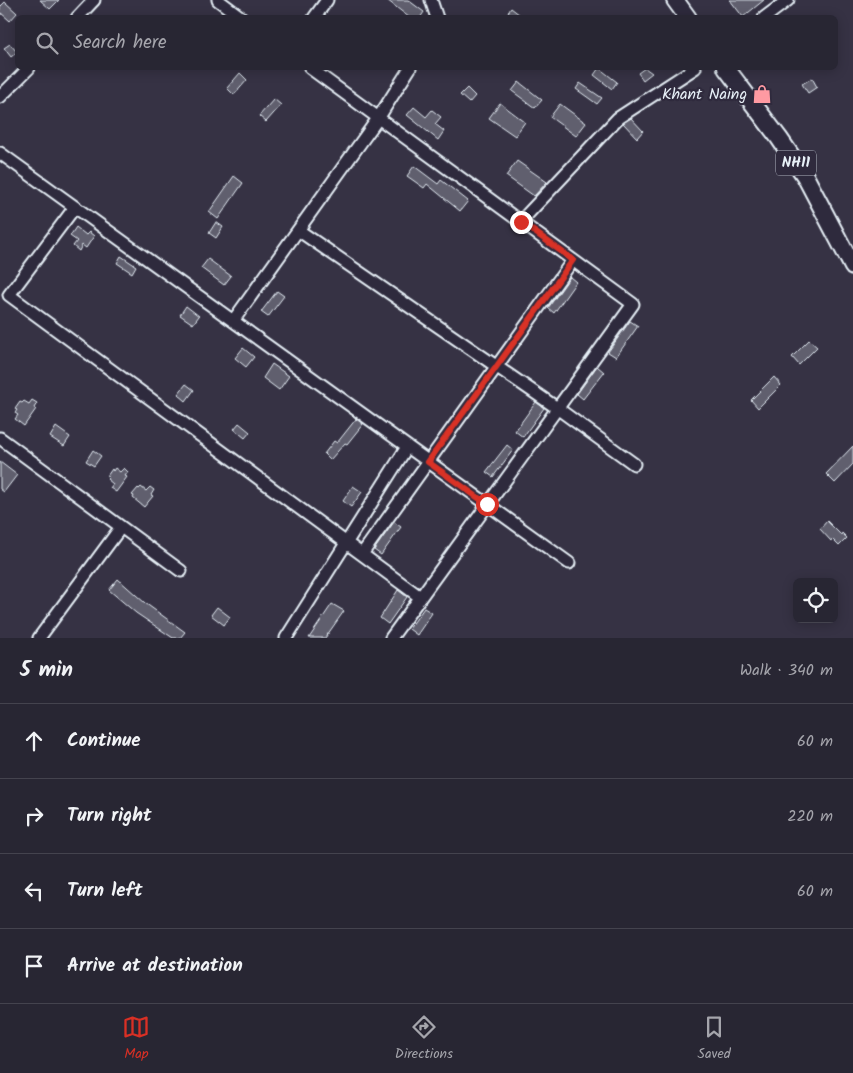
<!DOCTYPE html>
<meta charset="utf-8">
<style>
body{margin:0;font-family:Kalam,sans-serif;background:#34323f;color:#f1f3f6}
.controls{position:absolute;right:15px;bottom:15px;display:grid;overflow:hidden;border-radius:8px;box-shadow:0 2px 12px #0003}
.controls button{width:45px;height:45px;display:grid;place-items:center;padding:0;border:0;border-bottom:1px solid #44434e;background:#282633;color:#f1f3f6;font:25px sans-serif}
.stop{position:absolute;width:15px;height:15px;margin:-11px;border:4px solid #d93025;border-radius:50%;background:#fff}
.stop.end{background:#d93025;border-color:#fff;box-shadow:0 1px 5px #0008}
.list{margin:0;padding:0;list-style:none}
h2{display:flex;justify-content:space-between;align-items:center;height:65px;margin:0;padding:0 20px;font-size:21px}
h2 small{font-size:16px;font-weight:400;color:#a5a5ac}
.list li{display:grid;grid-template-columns:32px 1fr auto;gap:15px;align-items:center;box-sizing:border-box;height:75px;padding:0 20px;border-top:1px solid #44434e}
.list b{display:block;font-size:19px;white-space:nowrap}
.list em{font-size:16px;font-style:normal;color:#a5a5ac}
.icon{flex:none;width:28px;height:28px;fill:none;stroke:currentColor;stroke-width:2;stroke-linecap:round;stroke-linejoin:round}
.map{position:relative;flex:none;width:853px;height:638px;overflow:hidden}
.search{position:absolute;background:#282633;box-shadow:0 2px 12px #0003;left:15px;right:15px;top:15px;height:55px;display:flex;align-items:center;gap:12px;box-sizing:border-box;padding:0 18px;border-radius:8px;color:#a5a5ac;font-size:19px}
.sheet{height:365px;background:#282633}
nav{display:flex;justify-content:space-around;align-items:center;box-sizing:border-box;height:70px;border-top:1px solid #44434e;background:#282633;font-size:14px;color:#a5a5ac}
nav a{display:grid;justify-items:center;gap:2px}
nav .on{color:#d93025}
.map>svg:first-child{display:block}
</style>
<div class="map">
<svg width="853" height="638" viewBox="0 0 853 638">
<rect width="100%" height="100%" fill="#363244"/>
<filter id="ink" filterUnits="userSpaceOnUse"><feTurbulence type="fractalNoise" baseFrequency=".02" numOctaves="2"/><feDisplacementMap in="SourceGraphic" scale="10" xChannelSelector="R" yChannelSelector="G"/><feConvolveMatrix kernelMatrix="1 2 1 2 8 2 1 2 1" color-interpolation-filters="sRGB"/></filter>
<g filter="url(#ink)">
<path fill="#605e6e" stroke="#e8f1f8" d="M40 0H59L50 9Z
M387 0H408L424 12 420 18H410Z
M730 0H764L743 17Z
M5 2 17 13 10 21 0 12V7Z
M511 8 524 18H504Z
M10 44 17 52 11 57 4 48Z
M599 68 617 82 612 89 594 75Z
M645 68 652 73 643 80 638 73Z
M240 73 247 80 234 95 227 88Z
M812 78 817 87 808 93 802 84Z
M519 82 542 100 535 108 512 91Z
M580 83 602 98 597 104 576 89Z
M467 88 475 96 469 103 460 95Z
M274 99 281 105 266 122 259 116Z
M500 103 525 122 515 136 489 118Z
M560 104 586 123 576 136 550 117Z
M414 107 426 117 432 110 441 117 435 124 444 131 438 140 407 115Z
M631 118 643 131 637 138 623 123Z
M517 161 547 182 534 196 506 176Z
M414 166 438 184 441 180 468 201 460 211 427 184 424 188 407 176Z
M234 176 243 183 218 219 209 212Z
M216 222 223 227 216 238 209 233Z
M76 227 86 235 89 232 94 236 86 248 82 245 79 251 73 246 77 241 70 236Z
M121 256 136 266 132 273 117 263Z
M208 259 231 276 224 285 201 268Z
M570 277 576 282 554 313 548 308Z
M277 291 284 296 268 317 261 312Z
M186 306 199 316 193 324 180 315Z
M630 321 638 326 616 357 608 352Z
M809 340 817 347 799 365 792 357Z
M243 348 254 357 246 367 235 358Z
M272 364 289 376 279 390 263 378Z
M597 366 604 372 583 399 577 394Z
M774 377 781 385 758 408 751 400Z
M186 384 194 390 186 401 178 394Z
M32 400 37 403 34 408 36 409 24 426 15 419 18 415 15 413 17 410 15 409 20 402 22 403 24 401 29 404Z
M536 402 544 408 523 437 515 431Z
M356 419 363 424 347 444 345 443 330 460 324 454 334 441 337 443Z
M239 423 250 432 245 438 234 429Z
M56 427 70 437 64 446 50 437Z
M507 445 513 450 493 477 486 472Z
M853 446V464L835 483 826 474Z
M93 450 101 456 94 466 86 461Z
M0 462 17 475 4 492 0 489Z
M115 468 120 472 124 468 128 472 125 476 127 477 116 492 110 488 113 484 107 479 109 477 107 476 112 469 113 471Z
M353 486 362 492 351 507 343 501Z
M141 487 146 491 150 487 154 490 151 495 153 496 144 507 133 498 134 496 132 495 138 488 139 489Z
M827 521 841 535 842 533 847 538 839 546 832 539 831 541 820 529Z
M394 522 401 527 381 555 374 550Z
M118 579 145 603 185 632 180 638H173L136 613 109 590Z
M398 590 407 597 388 624 380 618Z
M332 604 344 611 325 638H309Z
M217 607 230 617 224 625 211 615Z
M424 608 432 613 417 635 409 629Z"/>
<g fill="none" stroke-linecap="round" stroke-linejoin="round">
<g stroke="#e8f1f8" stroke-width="15">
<path id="minor" d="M218 0 242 18
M431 0 437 18
M77 18 94 0
M314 18 327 0
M764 18 788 0
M310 68 633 304 391 638
M0 97 29 68
M0 153 569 563
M75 207 9 295 420 597
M521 221 618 118 695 68
M298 230 557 408 634 464
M233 321 379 117 410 68
M0 438 181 571
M362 554 573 260
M39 638 121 527
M286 638 407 447"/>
</g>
<g stroke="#e8f1f8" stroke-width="20">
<path id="highway" d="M675 0 688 18
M726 68 779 138 805 176 853 267"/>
</g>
<use href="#minor" stroke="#2f2a3d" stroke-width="11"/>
<use href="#highway" stroke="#2f2a3d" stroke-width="16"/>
</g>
</g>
<g fill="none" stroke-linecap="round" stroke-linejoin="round" filter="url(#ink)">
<path stroke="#d93025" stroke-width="6" d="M487 504 428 462 573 260 521 222"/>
</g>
<defs>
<g id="shop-bare" transform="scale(1.5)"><path d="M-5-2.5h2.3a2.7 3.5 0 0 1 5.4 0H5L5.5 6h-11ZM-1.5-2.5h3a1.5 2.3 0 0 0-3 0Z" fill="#ff9aa2" stroke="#2f2a3d" stroke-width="2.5" paint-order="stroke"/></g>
</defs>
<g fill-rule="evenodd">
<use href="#shop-bare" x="762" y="94"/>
</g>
<g text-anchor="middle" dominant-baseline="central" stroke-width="4.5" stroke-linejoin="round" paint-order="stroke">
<rect fill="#2f2a3d" stroke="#b0b5c0" stroke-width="1" x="776" y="150.5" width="40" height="25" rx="4"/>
<g font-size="15" font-weight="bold" fill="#e8f1f8">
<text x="796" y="163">NH11</text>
</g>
<g font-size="16" fill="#e8f1f8" stroke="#2f2a3d" text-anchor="end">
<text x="747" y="94">Khant Naing</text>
</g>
</g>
</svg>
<div class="controls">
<button><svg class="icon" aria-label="locate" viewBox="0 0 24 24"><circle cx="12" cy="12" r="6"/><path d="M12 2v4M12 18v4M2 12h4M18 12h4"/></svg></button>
</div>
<div class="stop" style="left:487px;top:504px"></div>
<div class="stop end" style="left:521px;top:222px"></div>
<div class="search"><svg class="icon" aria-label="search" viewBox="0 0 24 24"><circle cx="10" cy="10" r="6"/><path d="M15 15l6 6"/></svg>Search here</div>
</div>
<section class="sheet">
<h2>5 min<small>Walk · 340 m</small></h2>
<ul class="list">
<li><svg class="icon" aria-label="ahead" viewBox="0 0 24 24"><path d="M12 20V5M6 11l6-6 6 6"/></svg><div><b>Continue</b></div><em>60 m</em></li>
<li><svg class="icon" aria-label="right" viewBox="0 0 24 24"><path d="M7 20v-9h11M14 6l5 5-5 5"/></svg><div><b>Turn right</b></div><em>220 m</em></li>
<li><svg class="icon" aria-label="left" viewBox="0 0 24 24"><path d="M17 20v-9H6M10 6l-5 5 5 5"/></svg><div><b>Turn left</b></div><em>60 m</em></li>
<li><svg class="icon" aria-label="arrive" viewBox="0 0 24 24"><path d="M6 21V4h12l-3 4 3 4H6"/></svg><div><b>Arrive at destination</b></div></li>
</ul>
</section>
<nav>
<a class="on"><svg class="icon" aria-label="map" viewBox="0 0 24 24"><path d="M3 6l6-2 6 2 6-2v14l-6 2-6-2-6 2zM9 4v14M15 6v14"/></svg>Map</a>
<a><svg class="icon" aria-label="directions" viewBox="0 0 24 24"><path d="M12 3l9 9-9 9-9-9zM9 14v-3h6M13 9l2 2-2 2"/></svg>Directions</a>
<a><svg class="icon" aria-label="saved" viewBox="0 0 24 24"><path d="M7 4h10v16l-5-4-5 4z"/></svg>Saved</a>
</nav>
